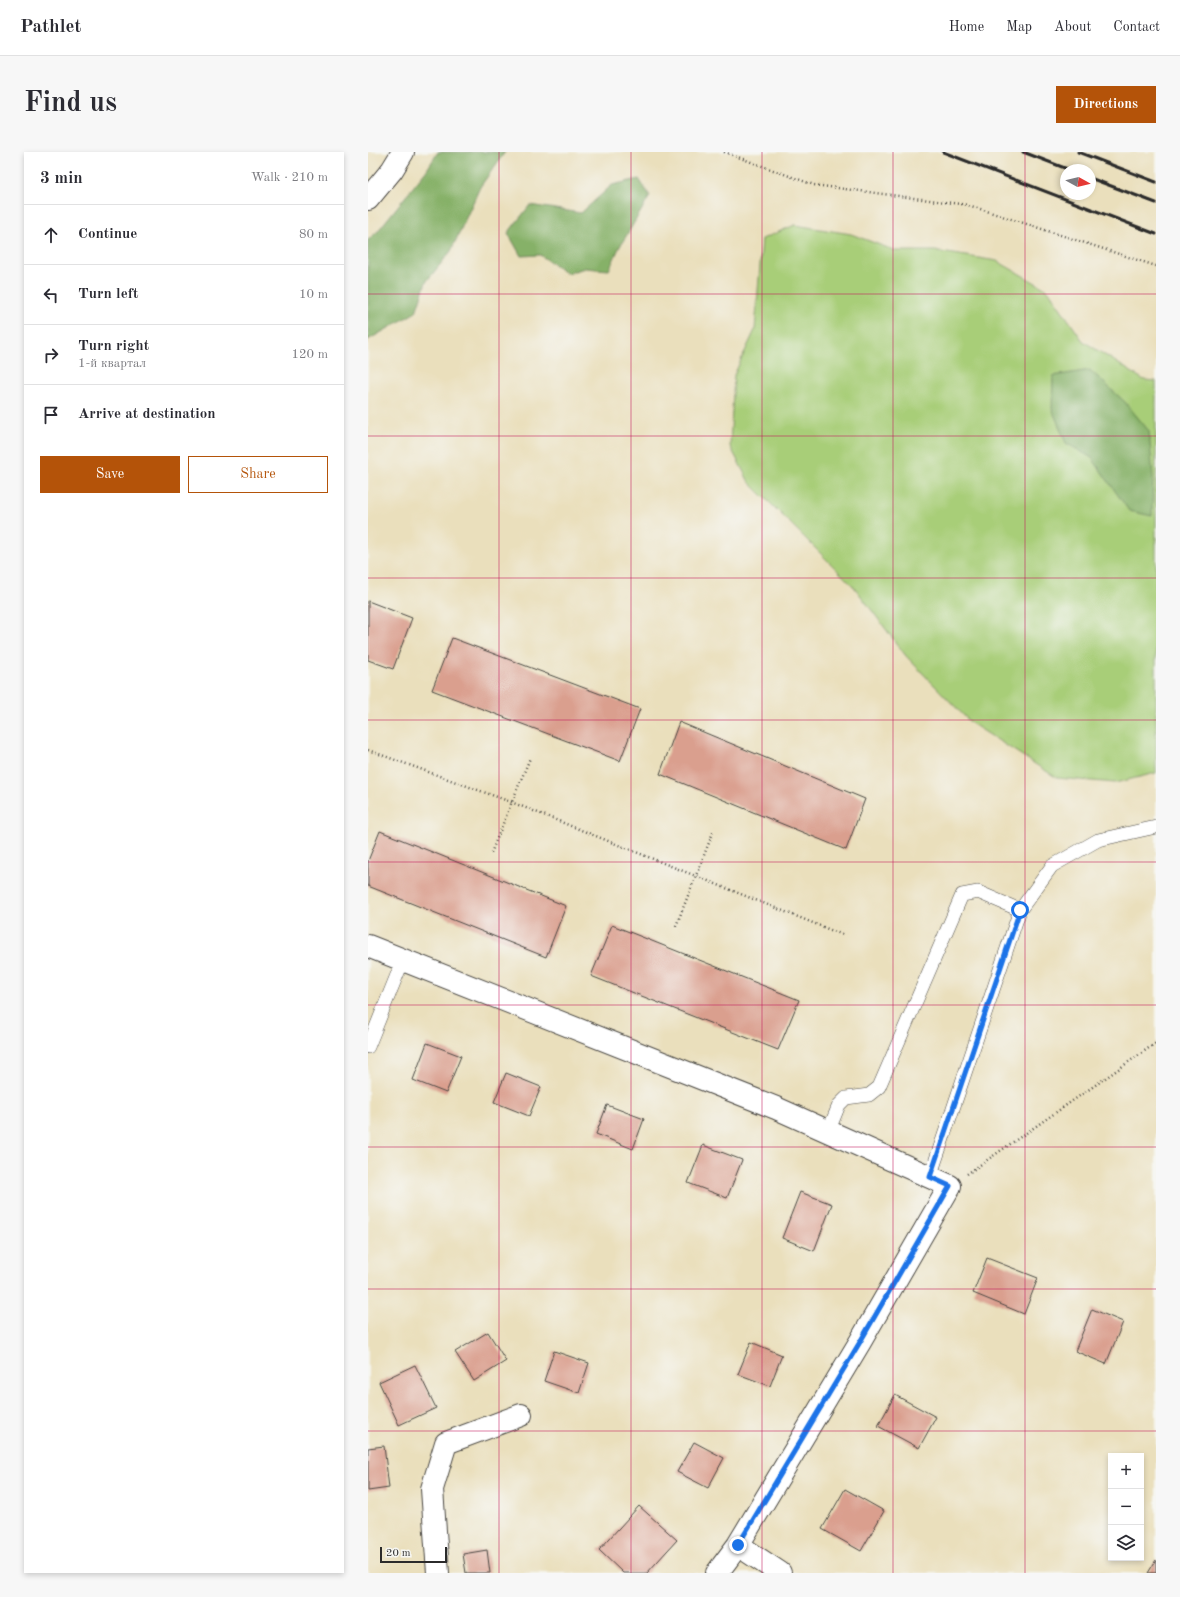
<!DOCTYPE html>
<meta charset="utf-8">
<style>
body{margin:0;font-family:"Old Standard TT",serif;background:#f7f7f7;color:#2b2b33}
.controls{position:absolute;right:12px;bottom:12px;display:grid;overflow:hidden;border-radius:0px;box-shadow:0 2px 6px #0003}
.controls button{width:36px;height:36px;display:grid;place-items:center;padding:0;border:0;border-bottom:1px solid #e1e1e2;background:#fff;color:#2b2b33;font:20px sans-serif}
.compass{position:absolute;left:692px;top:12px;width:36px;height:36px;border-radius:50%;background:#fff;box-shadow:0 2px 6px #0003;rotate:98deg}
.scale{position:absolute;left:12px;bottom:10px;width:67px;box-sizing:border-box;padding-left:4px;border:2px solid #2b2b2b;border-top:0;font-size:11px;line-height:14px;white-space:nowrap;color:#2b2b2b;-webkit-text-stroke:3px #f6f6f2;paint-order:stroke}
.stop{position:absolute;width:12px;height:12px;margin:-9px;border:3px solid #1a73e8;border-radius:50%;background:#fff}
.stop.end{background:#1a73e8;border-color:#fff;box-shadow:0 1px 4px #0008}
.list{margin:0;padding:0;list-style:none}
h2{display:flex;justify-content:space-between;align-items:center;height:52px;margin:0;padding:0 16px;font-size:17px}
h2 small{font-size:13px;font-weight:400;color:#7c7c81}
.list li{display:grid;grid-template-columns:26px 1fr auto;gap:12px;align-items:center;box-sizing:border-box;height:60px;padding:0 16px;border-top:1px solid #e1e1e2}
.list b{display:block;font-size:15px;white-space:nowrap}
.list p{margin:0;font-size:13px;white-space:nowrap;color:#7c7c81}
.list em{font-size:13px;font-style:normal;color:#7c7c81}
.actions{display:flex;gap:8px;padding:12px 16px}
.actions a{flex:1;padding:9px 0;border:1px solid #b45309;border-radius:0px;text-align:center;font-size:14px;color:#b45309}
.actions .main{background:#b45309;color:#fff}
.icon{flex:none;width:22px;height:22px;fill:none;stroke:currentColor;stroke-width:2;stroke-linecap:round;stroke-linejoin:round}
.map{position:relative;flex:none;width:788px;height:1421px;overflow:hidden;border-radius:0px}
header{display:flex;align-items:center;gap:24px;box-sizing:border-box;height:56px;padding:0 20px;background:#fff;border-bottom:1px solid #e1e1e2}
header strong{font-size:19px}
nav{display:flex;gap:22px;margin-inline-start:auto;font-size:14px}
.intro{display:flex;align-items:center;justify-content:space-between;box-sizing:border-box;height:96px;padding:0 24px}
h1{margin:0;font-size:28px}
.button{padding:10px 18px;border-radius:0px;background:#b45309;color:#fff;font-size:14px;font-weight:700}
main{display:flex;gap:24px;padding:0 24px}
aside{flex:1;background:#fff;border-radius:0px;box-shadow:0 2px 6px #0003}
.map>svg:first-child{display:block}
</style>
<header>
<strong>Pathlet</strong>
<nav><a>Home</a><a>Map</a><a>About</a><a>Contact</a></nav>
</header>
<div class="intro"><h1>Find us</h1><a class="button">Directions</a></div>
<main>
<aside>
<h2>3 min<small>Walk · 210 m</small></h2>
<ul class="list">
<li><svg class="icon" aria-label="ahead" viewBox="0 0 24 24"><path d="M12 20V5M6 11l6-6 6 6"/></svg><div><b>Continue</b></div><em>80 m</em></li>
<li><svg class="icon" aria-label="left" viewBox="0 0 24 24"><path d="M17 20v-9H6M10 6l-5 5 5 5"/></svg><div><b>Turn left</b></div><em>10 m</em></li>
<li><svg class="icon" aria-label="right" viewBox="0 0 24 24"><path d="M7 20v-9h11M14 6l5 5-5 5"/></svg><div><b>Turn right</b><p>1-й квартал</p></div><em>120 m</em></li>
<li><svg class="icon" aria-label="arrive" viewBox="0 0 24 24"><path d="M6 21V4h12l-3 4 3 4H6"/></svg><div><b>Arrive at destination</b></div></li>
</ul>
<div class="actions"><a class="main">Save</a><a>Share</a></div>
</aside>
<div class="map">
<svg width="788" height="1421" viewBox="0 0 788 1421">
<rect width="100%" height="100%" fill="#f6f6f2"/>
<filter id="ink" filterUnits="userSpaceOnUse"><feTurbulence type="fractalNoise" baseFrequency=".025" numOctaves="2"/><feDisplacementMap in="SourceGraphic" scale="8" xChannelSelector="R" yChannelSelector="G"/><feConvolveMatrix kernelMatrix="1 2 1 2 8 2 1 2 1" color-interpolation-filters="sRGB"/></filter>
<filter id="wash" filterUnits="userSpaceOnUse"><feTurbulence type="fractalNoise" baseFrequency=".012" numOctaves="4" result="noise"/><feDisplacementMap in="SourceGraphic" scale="16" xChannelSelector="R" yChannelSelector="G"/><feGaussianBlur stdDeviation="0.9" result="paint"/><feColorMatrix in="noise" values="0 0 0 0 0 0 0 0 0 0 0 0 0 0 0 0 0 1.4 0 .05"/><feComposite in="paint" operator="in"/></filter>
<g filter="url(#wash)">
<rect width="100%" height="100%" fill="#eadfbc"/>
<path fill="#a8ce78" stroke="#6a7c52" d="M427 73 483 82 528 99H567L629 109 680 138 715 189 776 228 788 229V621L747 631 689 626 603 571 538 504 487 436 381 330 362 294 366 223 387 178 394 87Z"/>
<path fill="#86b168" stroke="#586e4a" d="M70 0H137L112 35 83 99 58 130 48 160 0 188V88L9 80 58 19Z
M271 27 282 44 251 96 241 118 217 116 199 121 172 103 153 104 140 81 162 53 213 61 244 33Z
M722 218 757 250 781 279 785 325 784 364 761 359 724 306 698 291 684 257 685 224Z"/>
<g id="blocks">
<path fill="#da9f8e" d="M0 449 44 466 25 517 0 508Z
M84 486 272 557 252 609 64 538Z
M311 570 497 647 478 698 292 622Z
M12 679 198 754 178 805 0 734V709Z
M244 773 431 848 410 898 223 824Z
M59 891 93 904 78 941 45 928Z
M138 921 173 935 161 964 126 950Z
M239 953 276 967 265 997 228 982Z
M335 993 374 1008 359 1046 320 1031Z
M432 1040 464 1052 446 1099 414 1086Z
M619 1106 670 1126 656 1162 605 1141Z
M724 1157 755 1170 738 1212 707 1199Z
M120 1180 138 1209 106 1229 87 1200Z
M383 1190 414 1203 402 1234 370 1222Z
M186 1199 221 1211 211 1241 176 1229Z
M47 1213 68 1256 31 1273 11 1230Z
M527 1243 568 1265 551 1296 510 1274Z
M326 1290 356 1306 340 1336 309 1320Z
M16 1294 21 1336 0 1339V1296Z
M477 1337 516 1359 493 1399 454 1377Z
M271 1354 309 1388 279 1421H255L231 1398Z
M119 1398 122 1421H98L95 1402Z
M788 1408V1421H780Z"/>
</g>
</g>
<g filter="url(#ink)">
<use href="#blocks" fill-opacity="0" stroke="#484641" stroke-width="1"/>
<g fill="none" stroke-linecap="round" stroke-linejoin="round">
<g stroke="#484641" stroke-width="14">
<path id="service" d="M0 895 35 808
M460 980 471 953 478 946 501 943 511 935 594 743 610 740 652 758
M562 1025 652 758 684 714 730 688 788 675"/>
</g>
<g stroke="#484641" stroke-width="24">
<path id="minor" d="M0 794 408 956 582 1034 492 1190 370 1393 349 1421
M370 1393 412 1421
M70 1421 64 1337 78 1291 153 1263"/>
</g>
<g stroke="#484641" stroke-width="24">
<path id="tertiary" d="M0 47 24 18 35 0"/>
</g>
<path stroke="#484641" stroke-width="2.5" stroke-dasharray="1 3" stroke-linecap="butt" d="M356 0 446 33 600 53 788 114
M0 598 143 650 475 783
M123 701 162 606
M308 774 346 678
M599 1022 788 891"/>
<use href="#service" stroke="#fff" stroke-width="13"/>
<use href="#minor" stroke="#fff" stroke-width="22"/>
<use href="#tertiary" stroke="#fff" stroke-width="22"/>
<path stroke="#2b2b2b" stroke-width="3" d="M575 0 788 82
M655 0 702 18
M710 0 788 30
M722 26 788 51"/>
</g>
</g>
<g fill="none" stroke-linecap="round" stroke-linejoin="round" filter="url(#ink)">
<path stroke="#1a73e8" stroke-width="5" d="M370 1393 492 1190 582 1034 562 1025 652 758"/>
</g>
<path fill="none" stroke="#c2185b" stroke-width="1" stroke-opacity="0.55" d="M131 0V1421M263 0V1421M394 0V1421M525 0V1421M657 0V1421M0 142H788M0 284H788M0 426H788M0 568H788M0 710H788M0 853H788M0 995H788M0 1137H788M0 1279H788"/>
</svg>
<div class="controls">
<button>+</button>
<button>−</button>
<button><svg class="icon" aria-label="layers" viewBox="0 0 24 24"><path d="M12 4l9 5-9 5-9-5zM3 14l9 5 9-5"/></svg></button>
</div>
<svg class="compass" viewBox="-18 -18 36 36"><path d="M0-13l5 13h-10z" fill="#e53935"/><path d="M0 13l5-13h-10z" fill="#7c7c81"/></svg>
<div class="scale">20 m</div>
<div class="stop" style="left:652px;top:758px"></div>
<div class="stop end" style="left:370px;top:1393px"></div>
</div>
</main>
